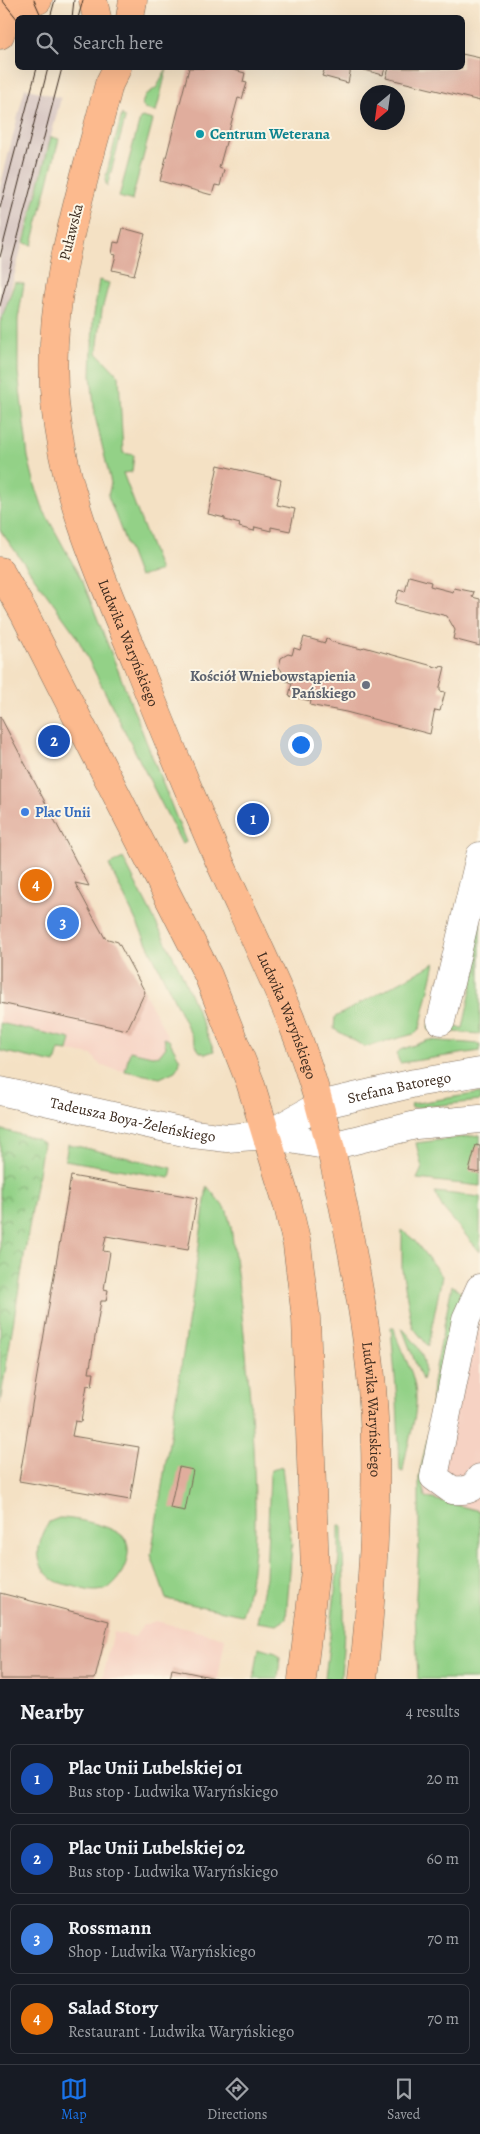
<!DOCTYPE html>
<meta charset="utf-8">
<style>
body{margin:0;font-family:Alegreya,serif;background:#242831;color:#f1f3f6}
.compass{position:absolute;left:360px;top:85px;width:45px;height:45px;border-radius:50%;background:#171b24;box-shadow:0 5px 20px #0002;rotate:209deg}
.you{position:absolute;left:300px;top:744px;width:18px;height:18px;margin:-12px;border:4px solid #fff;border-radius:50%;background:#1a73e8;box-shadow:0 0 0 8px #1a73e833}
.badge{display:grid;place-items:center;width:32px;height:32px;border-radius:50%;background:#1a73e8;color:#fff;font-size:16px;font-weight:700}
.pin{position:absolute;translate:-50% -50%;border:2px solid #fff;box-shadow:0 1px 5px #0006}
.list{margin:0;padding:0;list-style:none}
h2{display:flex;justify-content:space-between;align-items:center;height:65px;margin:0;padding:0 20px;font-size:21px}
h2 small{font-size:16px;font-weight:400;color:#9ea1a6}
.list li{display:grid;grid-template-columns:32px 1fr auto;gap:15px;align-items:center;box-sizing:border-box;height:70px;margin:0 10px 10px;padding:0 10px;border:1px solid #363941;border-radius:8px}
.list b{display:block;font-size:19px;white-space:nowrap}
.list p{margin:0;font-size:16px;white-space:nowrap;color:#9ea1a6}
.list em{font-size:16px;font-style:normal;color:#9ea1a6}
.icon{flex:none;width:28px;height:28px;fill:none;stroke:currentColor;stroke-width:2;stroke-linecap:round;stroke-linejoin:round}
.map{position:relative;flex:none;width:480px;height:1679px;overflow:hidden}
.search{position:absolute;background:#171b24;box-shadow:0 5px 20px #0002;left:15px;right:15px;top:15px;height:55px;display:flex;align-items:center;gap:12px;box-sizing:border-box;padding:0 18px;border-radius:8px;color:#9ea1a6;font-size:19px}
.sheet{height:385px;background:#171b24}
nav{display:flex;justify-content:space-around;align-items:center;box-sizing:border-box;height:70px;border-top:1px solid #363941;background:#171b24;font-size:14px;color:#9ea1a6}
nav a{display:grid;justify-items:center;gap:2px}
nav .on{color:#1a73e8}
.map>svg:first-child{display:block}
</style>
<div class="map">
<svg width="480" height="1679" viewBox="0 0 480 1679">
<defs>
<pattern id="park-crowns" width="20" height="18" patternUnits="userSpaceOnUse" patternTransform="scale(1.25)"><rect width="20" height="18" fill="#93d187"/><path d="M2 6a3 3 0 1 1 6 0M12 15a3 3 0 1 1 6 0" fill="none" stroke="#79aa6e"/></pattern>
</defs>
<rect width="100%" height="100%" fill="#fcf5e5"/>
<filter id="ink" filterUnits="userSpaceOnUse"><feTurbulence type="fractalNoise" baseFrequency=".02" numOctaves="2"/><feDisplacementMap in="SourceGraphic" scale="10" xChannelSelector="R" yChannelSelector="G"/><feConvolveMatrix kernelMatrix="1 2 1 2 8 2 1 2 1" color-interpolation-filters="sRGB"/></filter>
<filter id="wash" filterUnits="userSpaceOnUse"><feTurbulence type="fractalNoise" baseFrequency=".0096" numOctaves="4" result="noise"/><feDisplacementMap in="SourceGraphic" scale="20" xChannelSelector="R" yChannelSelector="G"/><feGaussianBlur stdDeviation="1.12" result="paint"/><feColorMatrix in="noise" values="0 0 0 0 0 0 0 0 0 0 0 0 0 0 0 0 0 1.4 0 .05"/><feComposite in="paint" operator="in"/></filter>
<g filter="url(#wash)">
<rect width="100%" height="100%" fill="#f4e1c4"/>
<path fill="#f6d2c3" d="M0 716 89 886 76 883 90 911 105 938 118 942 180 1060 179 1065 169 1074 160 1078 108 1068 100 1065 92 1055 61 1050 58 1053 55 1063 0 1051Z
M480 1313V1511L425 1497 422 1472Z
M156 1621 225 1638 218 1679H102L114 1632 135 1637 143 1625Z"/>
<path fill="#d1bfbd" d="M25 88 61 98 7 303 0 323V188Z"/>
<path fill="#93d187" stroke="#677e52" d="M167 68 156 112 145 109 142 104 145 96 157 87Z
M122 114 125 119 107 187 105 180Z
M142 117 153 120 132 199 133 201 119 197 140 119Z
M51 137 59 139 32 245 24 243Z
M99 280 109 283 102 310 97 353 119 376 123 453 134 455 132 472 123 473 160 571 139 577 108 496 111 483 95 416 91 375 93 321Z
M15 282 24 284 18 319V372L28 457 35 485 44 511 83 582 186 842 182 844 76 635 0 530V323Z
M123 858 181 972 214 1051 205 1054 199 1051 109 865Z
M480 921V1034L429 1030 428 1025 454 1021V1027L463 1028 475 971 469 969Z
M435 963 420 1028 414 1034 365 1047 334 1029 335 1017Z
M0 1023 71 1039 68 1051 59 1050 55 1063 0 1051Z
M164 1038 169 1040 180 1060 179 1065 175 1071 160 1078 125 1071 130 1051 152 1056 160 1055 166 1047Z
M429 1040 480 1044V1051L400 1063 396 1054 400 1050Z
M480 1093V1101L412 1108 411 1104Z
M480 1135V1186L417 1179 422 1168 416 1143Z
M68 1144 172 1168 170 1178 65 1160Z
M207 1186 227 1211 231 1227C242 1308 251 1387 254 1469 256 1517 257 1569 242 1615L166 1599 151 1555 192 1298Z
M435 1192 480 1197V1252L442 1207Z
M402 1230 414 1240 442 1276 428 1346 413 1327 411 1320 402 1269Z
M452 1285 465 1296 422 1472 425 1497 480 1511V1679H418L415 1613 419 1540V1477L430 1427 433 1383Z
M391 1328H394C398 1348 412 1366 415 1387 420 1416 406 1443 403 1472L400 1471 397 1400Z
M402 1328C416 1343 430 1359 422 1380Z
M282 1467 292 1546 286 1619 277 1625 257 1622 266 1577 270 1474 272 1470Z
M59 1518C74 1518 118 1526 126 1540 134 1555 119 1586 103 1590 93 1593 82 1589 73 1586 62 1584 54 1582 47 1574 32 1557 40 1539 49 1522Z
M339 1525H342C344 1575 346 1625 341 1675V1679H325L339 1557Z
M259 1647 276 1652 280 1657 278 1679H254Z"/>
<path fill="url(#park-crowns)" stroke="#677e52" d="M0 1129 37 1139 43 1143 0 1403Z"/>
<g id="blocks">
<path fill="#e0ad9d" d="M462 54 480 58V101L386 78 389 68H462Z
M189 68H226L245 73 243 82 247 83 242 99 238 98 219 168 224 170 220 186 215 185 212 195 160 181Z
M325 68H351L348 83 322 76Z
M357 68H385L383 75Z
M123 228 145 234 134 275 112 270 116 255 112 254 114 242 119 243Z
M218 465 281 480 276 505 295 509 290 531 271 527V531L255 527 254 531 239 527 240 524 225 520V518L208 514Z
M409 576 431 582 430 586 453 592 454 588 474 592 472 597 480 599V646L453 639 455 630 447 616 395 603 399 590 405 592Z
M304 637 325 643 326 638 332 642 362 649 364 647 440 668V666L445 667 440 687V691L445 692 440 711 435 710 434 713 430 734 346 712 314 706 310 705 311 701 289 696 292 683 286 681 287 675 284 674 279 667 281 658 288 654 292 655 294 648 300 650Z
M0 716 89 886 75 883 90 911 105 938 118 942 145 992 127 1030 0 1003Z
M476 1145 480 1146V1173L469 1171Z
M71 1176 197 1198 188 1250 106 1236 103 1251 110 1252 104 1289 108 1290 106 1301H101L89 1373H94L92 1386 87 1385 81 1422 75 1421 72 1436 139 1447 130 1500 19 1481Z
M179 1467 193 1470 185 1511 170 1508Z
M0 1593 109 1621 95 1679H0Z
M172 1669 216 1678V1679H170Z"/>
</g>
</g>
<g filter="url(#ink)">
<use href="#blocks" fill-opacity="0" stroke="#7c6a58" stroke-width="1"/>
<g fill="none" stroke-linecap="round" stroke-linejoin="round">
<g stroke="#7c6a58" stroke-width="29">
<g id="minor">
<path d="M441 1021 480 856"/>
<path id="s1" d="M0 1091 193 1134 227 1138 267 1135 331 1146 416 1125 480 1119"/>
<path id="s2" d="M267 1135 320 1105 415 1083 480 1072"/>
<path d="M480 1288 466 1319 434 1477 452 1490C466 1491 473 1490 480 1478"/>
</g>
</g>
<g stroke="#7c6a58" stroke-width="29">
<g id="major">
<path d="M93 0 97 18"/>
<path d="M0 8 18 6 38 0"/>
<path d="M130 18 133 0"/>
<path d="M0 35 12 0"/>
<path id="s3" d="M117 68 109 84C83 188 45 293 55 402 63 494 102 579 137 663 163 728 189 792 217 856 241 909 266 961 289 1015 319 1088 335 1163 350 1240 359 1289 368 1338 372 1388 380 1485 373 1583 363 1679"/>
<path d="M0 571 24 613 208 975 250 1082 288 1206 297 1245 306 1318 315 1571 302 1679"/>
</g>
</g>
<use href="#minor" stroke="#fff" stroke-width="28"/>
<use href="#major" stroke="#fcba8e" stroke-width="28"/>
<path stroke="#3b2a1e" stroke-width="1" d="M2 0 18 20
M34 0 42 18
M50 18 55 0
M72 18 74 0
M78 18 83 0
M0 208 37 68
M0 257 48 68
M0 306 62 68"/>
</g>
</g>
<circle fill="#0f9aa8" stroke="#fcf5e5" stroke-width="2" cx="200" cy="134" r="5"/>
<circle fill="#6b7280" stroke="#fcf5e5" stroke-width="2" cx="366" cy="685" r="5"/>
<circle fill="#3f7fe0" stroke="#fcf5e5" stroke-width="2" cx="25" cy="812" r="5"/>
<g text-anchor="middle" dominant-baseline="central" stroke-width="4" stroke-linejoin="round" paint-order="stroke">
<g font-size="15" font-weight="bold" fill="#0d838f" stroke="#fcf5e5" text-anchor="start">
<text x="210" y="134">Centrum Weterana</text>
</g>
<g font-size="15" fill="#3b2a1e" stroke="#fcf5e5">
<text transform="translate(71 232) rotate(-76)">Puławska</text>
<text stroke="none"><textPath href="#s3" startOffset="595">Ludwika Waryńskiego</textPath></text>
<text stroke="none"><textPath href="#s3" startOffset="1000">Ludwika Waryńskiego</textPath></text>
<text stroke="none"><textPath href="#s2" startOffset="142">Stefana Batorego</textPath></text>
<text stroke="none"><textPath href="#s1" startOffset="136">Tadeusza Boya-Żeleńskiego</textPath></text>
<text stroke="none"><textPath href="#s3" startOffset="1405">Ludwika Waryńskiego</textPath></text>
</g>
<g font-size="15" font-weight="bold" fill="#5b616d" stroke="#fcf5e5" text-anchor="end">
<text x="356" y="676">Kościół Wniebowstąpienia<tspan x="356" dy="17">Pańskiego</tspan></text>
</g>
<g font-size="15" font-weight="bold" fill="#366cbe" stroke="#fcf5e5" text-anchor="start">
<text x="35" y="812">Plac Unii</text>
</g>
</g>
</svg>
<svg class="compass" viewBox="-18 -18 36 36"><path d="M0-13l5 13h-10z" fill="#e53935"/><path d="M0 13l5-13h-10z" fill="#9ea1a6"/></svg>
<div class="you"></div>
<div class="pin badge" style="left:253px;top:819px;background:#1a4fb4">1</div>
<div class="pin badge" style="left:54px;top:741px;background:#1a4fb4">2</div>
<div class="pin badge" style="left:63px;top:923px;background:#3f7fe0">3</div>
<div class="pin badge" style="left:36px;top:885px;background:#e8710a">4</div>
<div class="search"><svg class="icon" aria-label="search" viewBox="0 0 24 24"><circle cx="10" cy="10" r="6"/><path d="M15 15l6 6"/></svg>Search here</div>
</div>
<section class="sheet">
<h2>Nearby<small>4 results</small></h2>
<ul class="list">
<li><span class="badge" style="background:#1a4fb4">1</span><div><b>Plac Unii Lubelskiej 01</b><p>Bus stop · Ludwika Waryńskiego</p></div><em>20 m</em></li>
<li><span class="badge" style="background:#1a4fb4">2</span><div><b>Plac Unii Lubelskiej 02</b><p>Bus stop · Ludwika Waryńskiego</p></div><em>60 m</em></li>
<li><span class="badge" style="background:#3f7fe0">3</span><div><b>Rossmann</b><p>Shop · Ludwika Waryńskiego</p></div><em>70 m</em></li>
<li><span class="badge" style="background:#e8710a">4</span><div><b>Salad Story</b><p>Restaurant · Ludwika Waryńskiego</p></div><em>70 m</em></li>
</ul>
</section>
<nav>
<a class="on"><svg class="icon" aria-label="map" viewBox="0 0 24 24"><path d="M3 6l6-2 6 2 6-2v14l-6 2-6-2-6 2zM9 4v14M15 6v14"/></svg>Map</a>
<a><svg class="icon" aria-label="directions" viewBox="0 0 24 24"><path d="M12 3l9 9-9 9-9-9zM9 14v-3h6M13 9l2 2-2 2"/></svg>Directions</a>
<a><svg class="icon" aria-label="saved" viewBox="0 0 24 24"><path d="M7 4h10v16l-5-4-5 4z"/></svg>Saved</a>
</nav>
